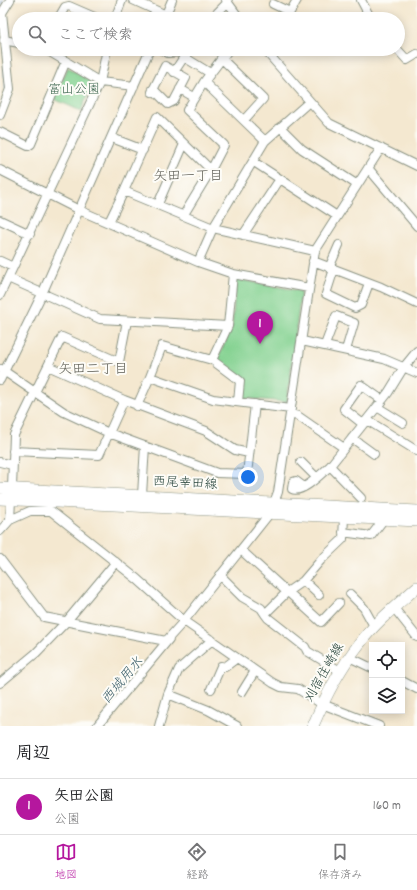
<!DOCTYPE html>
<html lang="ja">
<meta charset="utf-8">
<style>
body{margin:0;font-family:Dekko,"Klee One",sans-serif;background:#f2f2f2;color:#202124}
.controls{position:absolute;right:12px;bottom:12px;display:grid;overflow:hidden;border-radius:0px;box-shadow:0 2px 10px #0003}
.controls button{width:36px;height:36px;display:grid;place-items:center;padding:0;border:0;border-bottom:1px solid #e0e0e0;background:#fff;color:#202124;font:20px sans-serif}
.you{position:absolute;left:248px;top:477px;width:14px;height:14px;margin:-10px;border:3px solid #fff;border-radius:50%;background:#1a73e8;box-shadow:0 0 0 6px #1a73e833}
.badge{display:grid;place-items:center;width:26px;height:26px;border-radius:50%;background:#b5179e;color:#fff;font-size:13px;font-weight:700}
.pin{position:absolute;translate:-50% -33px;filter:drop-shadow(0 1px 2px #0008)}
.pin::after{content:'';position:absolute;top:21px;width:14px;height:12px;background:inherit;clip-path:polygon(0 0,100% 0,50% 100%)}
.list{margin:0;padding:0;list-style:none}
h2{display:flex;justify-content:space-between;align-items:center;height:52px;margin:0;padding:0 16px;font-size:17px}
h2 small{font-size:13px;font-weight:400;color:#757577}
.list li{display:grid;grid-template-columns:26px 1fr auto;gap:12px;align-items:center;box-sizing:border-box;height:56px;padding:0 16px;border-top:1px solid #e0e0e0}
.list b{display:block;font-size:15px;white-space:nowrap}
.list p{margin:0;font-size:13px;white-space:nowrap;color:#757577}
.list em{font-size:13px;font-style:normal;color:#757577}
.icon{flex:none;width:22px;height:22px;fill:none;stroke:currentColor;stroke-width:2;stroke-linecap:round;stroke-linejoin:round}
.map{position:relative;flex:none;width:417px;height:726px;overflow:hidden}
.search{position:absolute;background:#fff;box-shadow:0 2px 10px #0003;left:12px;right:12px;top:12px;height:44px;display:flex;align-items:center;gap:10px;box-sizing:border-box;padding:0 14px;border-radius:22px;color:#757577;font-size:15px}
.sheet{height:108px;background:#fff}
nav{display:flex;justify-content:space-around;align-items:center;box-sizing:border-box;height:56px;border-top:1px solid #e0e0e0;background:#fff;font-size:11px;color:#757577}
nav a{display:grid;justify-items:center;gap:2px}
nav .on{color:#b5179e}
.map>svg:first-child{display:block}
</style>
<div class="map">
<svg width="417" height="726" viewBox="0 0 417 726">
<rect width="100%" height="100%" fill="#fdfcf7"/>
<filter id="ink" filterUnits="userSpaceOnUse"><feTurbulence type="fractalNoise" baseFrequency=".025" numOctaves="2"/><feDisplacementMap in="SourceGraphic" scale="8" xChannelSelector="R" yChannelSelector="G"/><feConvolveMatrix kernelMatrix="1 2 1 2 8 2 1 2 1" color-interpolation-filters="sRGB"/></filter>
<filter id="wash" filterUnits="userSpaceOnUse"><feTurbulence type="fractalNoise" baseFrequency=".012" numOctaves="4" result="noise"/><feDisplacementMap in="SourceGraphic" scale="16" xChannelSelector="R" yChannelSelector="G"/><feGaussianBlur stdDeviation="0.9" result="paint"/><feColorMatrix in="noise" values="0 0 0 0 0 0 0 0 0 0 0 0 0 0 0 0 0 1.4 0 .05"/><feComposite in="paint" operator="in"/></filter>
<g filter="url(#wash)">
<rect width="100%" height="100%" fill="#f4e8d0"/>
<path fill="#84d291" stroke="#528862" d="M68 67 93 83 81 111 54 99Z
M236 279 301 291 287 402 241 398 244 380 217 360 232 327Z"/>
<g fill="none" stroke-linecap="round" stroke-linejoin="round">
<path stroke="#82b1ec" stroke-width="1.5" d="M0 7 3 0
M4 67 6 89"/>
</g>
</g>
<g filter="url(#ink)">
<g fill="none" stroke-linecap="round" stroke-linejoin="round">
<g stroke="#8a9282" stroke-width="10">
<path id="minor" d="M133 0 166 15
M226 0 240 19
M361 0 371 19
M273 4 290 12
M58 19 65 7 69 6 99 19
M115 19 122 0
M164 19 172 0
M211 19 228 2
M286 19 297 0
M4 40 19 43
M45 49 100 82 134 86
M160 49 168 53 180 52 182 49
M229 49 204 82 187 110 224 145 211 170 157 117 124 191 213 228 315 251
M264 49 329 123 417 166
M397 49 407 60 417 54
M221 58 263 99 244 120
M174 72 184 57 210 73
M204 82 265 141
M180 89 194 97
M152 92 165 66 186 78 174 101 168 104 153 89
M0 115 10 89 2 13 10 0
M280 127 302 149 356 184
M0 132 28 146 31 144 66 61
M112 138 143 150
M254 162 337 216
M368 168 417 226
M0 170 79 210 198 262 233 274 309 288
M158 204 184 144
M183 216 211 170
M0 220 30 234
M109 222 124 191
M243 235 280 179
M0 261 13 267
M313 261 381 287 417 304
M198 262 213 228 265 141 309 102
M329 268 339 245
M334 269 326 294 355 308 361 305 369 283
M233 274 228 326 212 360 240 381 238 402
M8 278 100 319 228 326
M0 295 100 82 107 49
M302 341 384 359 417 373
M325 345 336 316 354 323 346 350
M48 366 124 400 206 431 235 450 249 453
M1 369 64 412 109 433 217 473 247 474 255 404
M150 377 162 346 212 360
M0 380 42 294 150 49
M137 406 150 377 213 399 291 409
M377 407 403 423
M290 414 298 416 344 448
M367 420 417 451
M363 424 344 409 361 385 382 400
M352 438 374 454
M13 451 99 455 124 400
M0 462 12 465
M301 462 316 477
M330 466 361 498
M304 487 296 481 293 482 292 489C302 494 322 473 330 466L388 393 404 367 417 351
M12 488 14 435 62 337 119 362 127 321
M142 495 145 446
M10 520 11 500
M0 531 10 520 30 511H51L137 579 184 621 273 683 281 687 298 689 322 704 379 726
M343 532 371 536 384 519
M241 550 287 592 303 581 321 560 343 539 344 517
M0 559 44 617 166 641 184 621 270 513 278 492 315 251 381 148
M220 575 242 597 261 608 265 614 287 592
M304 581 319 595
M287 591 321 622 339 603
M350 594 364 608 374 626
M394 608 417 637
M265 614 268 618 305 647 307 651 340 671
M349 657 372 668
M402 681 417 689
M0 683 36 653 66 622 116 562
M211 689 221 666 225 667 237 658
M242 692 255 671
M168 694 179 669 212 640
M97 726 169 639
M159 726 168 694 208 710 237 726"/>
</g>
<g stroke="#8a9282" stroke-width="12">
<path id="major" d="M0 488 417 511
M0 499 417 521
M313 726C325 697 340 668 360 643 376 622 397 605 417 587"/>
</g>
<use href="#minor" stroke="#fff" stroke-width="8"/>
<use href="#major" stroke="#fff" stroke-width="11"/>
</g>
</g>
<g text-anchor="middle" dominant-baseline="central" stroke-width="4" stroke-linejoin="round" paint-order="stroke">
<g font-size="13" fill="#38624b" stroke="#fdfcf7">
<text x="74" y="90">富山公園</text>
</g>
<g font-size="13" fill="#1f3d34" stroke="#fdfcf7">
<text transform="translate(185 484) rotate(3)">西尾幸田線</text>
<text transform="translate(325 673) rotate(-60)">刈宿住崎線</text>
</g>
<g font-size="14" fill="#606058" stroke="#fdfcf7">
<text x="188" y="177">矢田一丁目</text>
<text x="93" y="370">矢田二丁目</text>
</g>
<g font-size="14" font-style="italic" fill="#3d606b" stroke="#fdfcf7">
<text transform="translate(123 681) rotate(-50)">西城用水</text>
</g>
</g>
</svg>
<div class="controls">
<button><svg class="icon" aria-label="locate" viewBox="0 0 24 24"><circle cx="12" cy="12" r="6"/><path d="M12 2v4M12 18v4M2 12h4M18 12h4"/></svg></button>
<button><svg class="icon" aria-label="layers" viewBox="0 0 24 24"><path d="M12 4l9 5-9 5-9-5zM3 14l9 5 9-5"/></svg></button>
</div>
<div class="you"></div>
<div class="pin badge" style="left:260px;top:344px">1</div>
<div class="search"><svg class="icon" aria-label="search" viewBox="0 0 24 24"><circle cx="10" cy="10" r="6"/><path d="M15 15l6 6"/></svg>ここで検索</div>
</div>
<section class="sheet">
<h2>周辺<small></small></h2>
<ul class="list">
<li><span class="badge">1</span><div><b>矢田公園</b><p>公園</p></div><em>160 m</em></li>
</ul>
</section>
<nav>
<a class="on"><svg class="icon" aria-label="map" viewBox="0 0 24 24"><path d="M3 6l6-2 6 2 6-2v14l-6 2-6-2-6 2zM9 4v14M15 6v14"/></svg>地図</a>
<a><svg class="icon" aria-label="directions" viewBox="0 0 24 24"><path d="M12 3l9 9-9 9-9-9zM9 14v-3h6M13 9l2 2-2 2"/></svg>経路</a>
<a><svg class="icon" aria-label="saved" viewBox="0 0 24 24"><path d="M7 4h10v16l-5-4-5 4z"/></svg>保存済み</a>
</nav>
